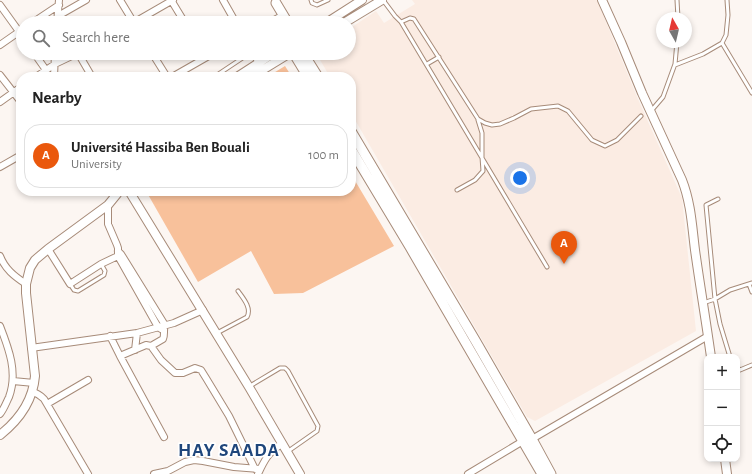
<!DOCTYPE html>
<meta charset="utf-8">
<style>
body{margin:0;font-family:"Alegreya Sans",sans-serif;background:#f2f2f2;color:#222}
.controls{position:absolute;right:12px;bottom:12px;display:grid;overflow:hidden;border-radius:8px;box-shadow:0 2px 6px #0003}
.controls button{width:36px;height:36px;display:grid;place-items:center;padding:0;border:0;border-bottom:1px solid #e0e0e0;background:#fff;color:#222;font:20px sans-serif}
.compass{position:absolute;left:656px;top:12px;width:36px;height:36px;border-radius:50%;background:#fff;box-shadow:0 2px 6px #0003;rotate:352deg}
.you{position:absolute;left:520px;top:178px;width:14px;height:14px;margin:-10px;border:3px solid #fff;border-radius:50%;background:#1a73e8;box-shadow:0 0 0 6px #1a73e833}
.badge{display:grid;place-items:center;width:26px;height:26px;border-radius:50%;background:#ea580c;color:#fff;font-size:13px;font-weight:700}
.pin{position:absolute;translate:-50% -33px;filter:drop-shadow(0 1px 2px #0008)}
.pin::after{content:'';position:absolute;top:21px;width:14px;height:12px;background:inherit;clip-path:polygon(0 0,100% 0,50% 100%)}
.list{margin:0;padding:0;list-style:none}
h2{display:flex;justify-content:space-between;align-items:center;height:52px;margin:0;padding:0 16px;font-size:17px}
h2 small{font-size:13px;font-weight:400;color:#767676}
.list li{display:grid;grid-template-columns:26px 1fr auto;gap:12px;align-items:center;box-sizing:border-box;height:64px;margin:0 8px 8px;padding:0 8px;border:1px solid #e0e0e0;border-radius:16px}
.list b{display:block;font-size:15px;white-space:nowrap}
.list p{margin:0;font-size:13px;white-space:nowrap;color:#767676}
.list em{font-size:13px;font-style:normal;color:#767676}
.icon{flex:none;width:22px;height:22px;fill:none;stroke:currentColor;stroke-width:2;stroke-linecap:round;stroke-linejoin:round}
.map{position:relative;flex:none;width:752px;height:474px;overflow:hidden}
.search{position:absolute;background:#fff;box-shadow:0 2px 6px #0003;left:16px;top:16px;width:340px;height:44px;display:flex;align-items:center;gap:10px;box-sizing:border-box;padding:0 14px;border-radius:22px;color:#767676;font-size:15px}
.panel{position:absolute;background:#fff;box-shadow:0 2px 6px #0003;left:16px;top:72px;width:340px;height:124px;border-radius:16px}
.map>svg:first-child{display:block}
</style>
<div class="map">
<svg width="752" height="474" viewBox="0 0 752 474">
<rect width="100%" height="100%" fill="#fcf6f2"/>
<path fill="#fbece3" d="M412 0H597L638 99 682 198 696 331 535 421 527 417 351 113V77H330L316 53H349V29L376 11 384 23 415 4Z"/>
<path fill="#f8c19b" d="M285 66 292 77H267Z
M351 174 394 246 303 293 274 294 251 251 198 282 146 191H351Z"/>
<g fill="none" stroke-linecap="round" stroke-linejoin="round">
<g stroke="#a78b79" stroke-width="5">
<path id="lane" d="M311 0 312 3 317 5 328 0
M383 0 395 16 401 22
M677 0 678 18
M722 43 752 93
M427 64 439 57
M675 65 703 54 722 43 726 35 728 15 727 0
M214 77 250 53
M651 111 663 97 675 64 677 42
M457 190 475 180 483 171 482 157V133L478 120
M718 199 706 205 715 299 720 324 730 357
M547 267 401 22 410 18 414 19 478 119 485 123 492 125 500 124 514 118 531 109 558 106 568 111 592 140 605 146 617 140 641 116
M70 284 74 290 78 291 104 275 105 271 101 264
M749 284 752 292
M703 303 715 299 730 290 752 283
M217 333 247 317C252 308 243 298 238 291
M737 367 740 370 752 365
M250 386 280 368H285L288 371 318 426 317 431 287 452"/>
</g>
<g stroke="#a78b79" stroke-width="8">
<path id="street" d="M120 0 134 23
M171 0 185 23
M223 0 236 23
M0 5 23 37
M58 16 86 0
M32 23 59 5
M57 23 59 0
M133 23 173 0
M268 23 280 17
M0 45 23 29
M34 53 46 70
M78 53 92 77
M152 53 167 77
M253 53 261 66
M0 75 21 102
M36 77 55 64 78 53
M54 77 55 53
M172 77 214 53
M0 102 21 87
M0 167 21 155
M108 205V224L117 245 118 248V256L158 327 161 329
M48 249 70 284 101 264 120 255
M118 251 121 254 165 325C163 330 165 335 163 339L151 346
M0 256C5 269 14 276 26 284
M0 326C9 349 18 373 9 397 6 403 4 409 0 414
M110 336 120 356 146 345 151 346 161 360 175 373H183L195 368 201 370 206 378 229 416 255 469
M31 348 137 333 174 323 203 310
M135 350 137 333
M120 356 164 437
M13 381 34 383
M32 392C37 393 40 395 44 399L88 474
M47 404 88 380
M154 474 168 471 185 462 194 460 203 461 234 467 260 469
M258 474C264 461 269 451 282 444
M468 474 523 441 532 439 708 336"/>
</g>
<g stroke="#a78b79" stroke-width="10">
<path id="secondary" d="M602 0 621 42 642 93 682 180C691 203 692 226 695 250 700 286 706 321 711 357
M326 23 362 0
M344 23 382 0
M237 77 274 53
M251 77 290 53
M129 191 249 387 300 474
M0 435C19 420 33 400 35 376L26 293V284L30 268 35 260 48 249 108 205 117 194 119 191
M725 459 727 474"/>
</g>
<g stroke="#a78b79" stroke-width="11">
<path id="primary" d="M276 3 288 23
M303 53 318 77
M294 54 308 77
M351 131 475 340 532 439 551 474
M351 149 410 247 542 474"/>
</g>
<use href="#lane" stroke="#fff" stroke-width="3"/>
<use href="#street" stroke="#fff" stroke-width="6"/>
<use href="#secondary" stroke="#fff" stroke-width="8"/>
<use href="#primary" stroke="#fff" stroke-width="9"/>
</g>
<g text-anchor="middle" dominant-baseline="central" stroke-width="3.5" stroke-linejoin="round" paint-order="stroke">
<g font-size="19" font-weight="bold" letter-spacing="1" fill="#1f467b" stroke="#fff">
<text x="229" y="450">HAY SAADA</text>
</g>
</g>
</svg>
<div class="controls">
<button>+</button>
<button>−</button>
<button><svg class="icon" aria-label="locate" viewBox="0 0 24 24"><circle cx="12" cy="12" r="6"/><path d="M12 2v4M12 18v4M2 12h4M18 12h4"/></svg></button>
</div>
<svg class="compass" viewBox="-18 -18 36 36"><path d="M0-13l5 13h-10z" fill="#e53935"/><path d="M0 13l5-13h-10z" fill="#767676"/></svg>
<div class="you"></div>
<div class="pin badge" style="left:564px;top:264px">A</div>
<div class="search"><svg class="icon" aria-label="search" viewBox="0 0 24 24"><circle cx="10" cy="10" r="6"/><path d="M15 15l6 6"/></svg>Search here</div>
<section class="panel">
<h2>Nearby<small></small></h2>
<ul class="list">
<li><span class="badge">A</span><div><b>Université Hassiba Ben Bouali</b><p>University</p></div><em>100 m</em></li>
</ul>
</section>
</div>
